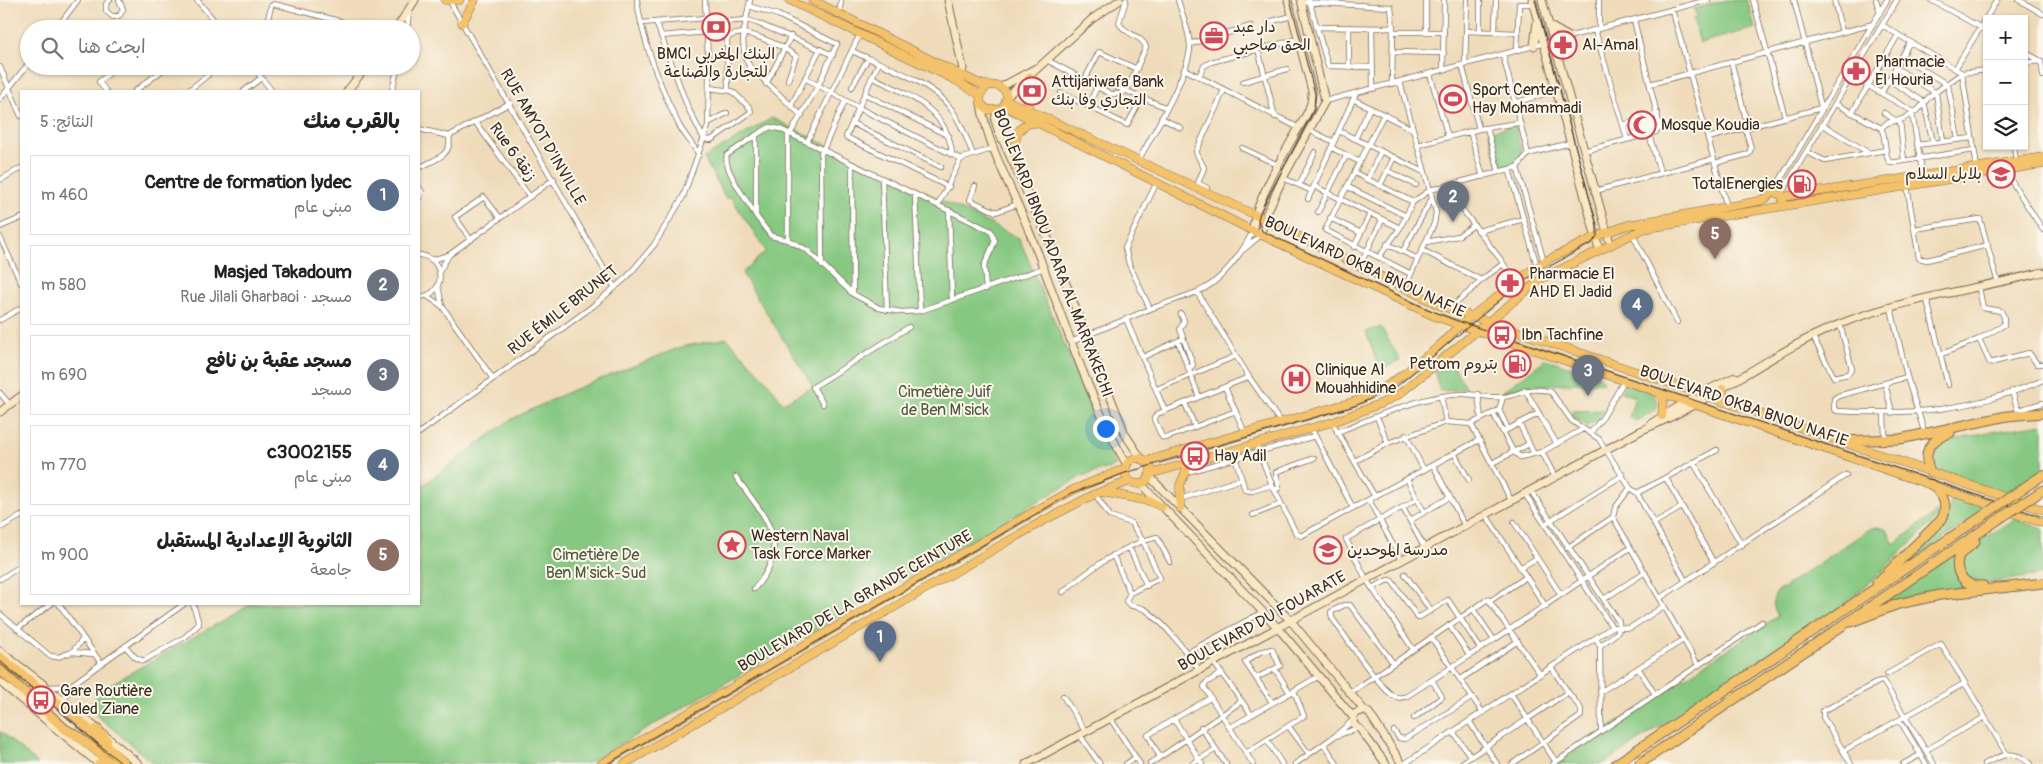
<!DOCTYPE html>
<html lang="ar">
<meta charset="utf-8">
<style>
body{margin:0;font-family:Pangolin,"Playpen Sans Arabic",sans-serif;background:#f6f6f6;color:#222;direction:rtl}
.controls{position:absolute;right:15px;top:15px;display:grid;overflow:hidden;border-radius:0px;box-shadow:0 1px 4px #0004}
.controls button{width:45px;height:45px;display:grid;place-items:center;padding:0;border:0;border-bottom:1px solid #e0e0e0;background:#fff;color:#222;font:25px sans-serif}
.you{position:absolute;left:1105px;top:428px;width:18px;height:18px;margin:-12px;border:4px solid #fff;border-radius:50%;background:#1a73e8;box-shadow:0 0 0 8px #1a73e833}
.badge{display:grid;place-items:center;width:32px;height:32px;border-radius:50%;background:#db2777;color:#fff;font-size:16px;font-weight:700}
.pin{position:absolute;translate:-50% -41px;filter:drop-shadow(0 1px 2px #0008)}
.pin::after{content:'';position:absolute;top:26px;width:18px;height:15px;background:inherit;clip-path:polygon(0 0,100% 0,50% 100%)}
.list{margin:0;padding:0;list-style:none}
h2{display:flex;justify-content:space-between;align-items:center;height:65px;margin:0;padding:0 20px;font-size:21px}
h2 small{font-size:16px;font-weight:400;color:#767676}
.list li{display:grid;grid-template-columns:32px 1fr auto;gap:15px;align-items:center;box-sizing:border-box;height:80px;margin:0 10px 10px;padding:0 10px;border:1px solid #e0e0e0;border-radius:0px}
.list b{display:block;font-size:19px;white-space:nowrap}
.list p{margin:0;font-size:16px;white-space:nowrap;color:#767676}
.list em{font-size:16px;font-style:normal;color:#767676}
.icon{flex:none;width:28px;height:28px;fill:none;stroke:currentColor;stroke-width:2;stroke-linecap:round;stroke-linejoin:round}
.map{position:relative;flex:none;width:2043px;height:764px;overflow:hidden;direction:ltr}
.search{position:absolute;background:#fff;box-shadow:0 1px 4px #0004;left:20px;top:20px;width:400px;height:55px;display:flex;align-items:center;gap:12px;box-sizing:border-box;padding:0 18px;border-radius:28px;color:#767676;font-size:19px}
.panel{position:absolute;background:#fff;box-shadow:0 1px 4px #0004;left:20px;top:90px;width:400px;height:515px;border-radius:0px;direction:rtl}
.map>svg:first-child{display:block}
</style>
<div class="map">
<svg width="2043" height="764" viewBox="0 0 2043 764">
<rect width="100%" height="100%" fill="#fbf7ec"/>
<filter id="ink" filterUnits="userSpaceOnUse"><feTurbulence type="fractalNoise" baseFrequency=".02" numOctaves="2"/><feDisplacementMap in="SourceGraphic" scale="10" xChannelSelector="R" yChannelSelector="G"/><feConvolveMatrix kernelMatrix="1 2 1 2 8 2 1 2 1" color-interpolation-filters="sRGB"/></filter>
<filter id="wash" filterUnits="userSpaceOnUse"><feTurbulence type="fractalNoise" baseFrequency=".0096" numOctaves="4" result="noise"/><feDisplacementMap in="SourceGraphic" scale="20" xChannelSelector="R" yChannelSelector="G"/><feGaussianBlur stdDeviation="1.12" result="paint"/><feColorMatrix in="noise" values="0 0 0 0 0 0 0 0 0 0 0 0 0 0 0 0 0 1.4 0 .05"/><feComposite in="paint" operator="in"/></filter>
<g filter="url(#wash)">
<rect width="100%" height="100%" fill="#efdbba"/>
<path fill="#86c881" stroke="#607950" d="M1726 0H1747L1755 28 1700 43 1693 19 1697 17 1694 9Z
M772 118 1019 238 1116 466 1082 476 586 764H154L87 707 109 685 252 604H419V488L510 420 568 392 681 347 727 338 767 381 783 403 813 387 742 273 766 251 730 196 726 199 704 158Z
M1515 125 1522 155 1521 163 1502 168 1498 164 1489 132Z
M1381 327 1400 360 1380 370 1366 332Z
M1546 359 1601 377 1603 382 1524 386 1501 393Z
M1452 365 1467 389 1440 391 1434 370 1444 371Z
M1625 384 1653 393 1658 404 1655 410 1636 421 1629 417 1635 397 1621 392Z
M1604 410 1598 420 1587 426 1573 417 1572 411Z
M2043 424V471L2005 494 1930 469V446L1984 433Z
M1951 493 1990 506 1889 577 1945 521 1951 503Z
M1937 512 1939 516 1875 578 1841 607 1603 764H1555L1778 616C1773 607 1771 601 1777 592L1871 528 1879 527 1887 530 1894 544Z
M2016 519 2043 529V574L1905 598 1880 605 1936 566Z
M0 731 38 764H0Z"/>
</g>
<g filter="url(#ink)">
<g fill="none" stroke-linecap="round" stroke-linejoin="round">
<path stroke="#cbb89b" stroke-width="4.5" stroke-dasharray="4.5 2" stroke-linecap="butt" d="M266 70 271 66"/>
<g stroke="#7a6855" stroke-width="6">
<path id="street" d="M110 0 106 4V11L113 17 120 15 123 9 119 0
M197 0 221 29
M449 0 615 288
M637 0C642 40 661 89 679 125 685 136 693 144 699 155
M750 0C746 23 737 45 750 67L802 116
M1309 0 1328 66 1372 67
M1426 0V32
M1753 0 1785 117
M1794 0 1822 110
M1834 0 1842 32
M1876 0 1880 13
M1931 0 1987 31
M2019 0 2043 14
M1302 2 1391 7 1393 28 1392 84
M749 6 778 15 837 44 818 86 790 134
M1672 9 1727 207
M839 16 841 0
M656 22 688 108 704 139 711 140 751 112 750 108 732 91 709 88
M1269 22 1292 16
M641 23 706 18
M706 23 747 20 757 23 833 55
M1882 25 1962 73 1977 167
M1316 27 1393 28
M1349 27V67
M1372 28 1373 89
M56 29 78 0
M274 29 268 19 271 6 274 4 343 22 344 25 342 29
M407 29 409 12
M1599 29V0
M1595 30 1627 139
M1466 31 1518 33
M1480 31V0
M1393 32H1444
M1495 32 1496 0
M661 36 707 32
M1190 44 1251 26
M1258 49 1275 117
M852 51C880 64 930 81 949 106 960 120 967 138 973 155
M1517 51 1519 4H1533
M1393 52 1444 53
M2024 52 2041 61 2043 76
M1503 55 1528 154
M1903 57 1948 85 1958 139
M1047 60 1111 94H1119L1127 90 1146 47C1142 35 1125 35 1119 23L1126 0
M1731 61 1748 127
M2024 63 2040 61
M1462 65 1479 129
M1465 65 1467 0
M252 66 272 91
M306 66H312
M0 67 21 116
M1896 68 1936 93 1943 141
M1184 69 1299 128
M1955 69 1997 0
M1443 70 1444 1
M1430 74 1448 137
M259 75 266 70
M1199 76 1204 66 1211 62 1298 39
M1851 76 1914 112
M872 77 879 63
M805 78 859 108 961 159 994 148
M1085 79 1099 52 1137 69
M1889 80 1924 102 1933 143
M1243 82 1287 69
M1400 82 1436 212 1434 224 1404 289
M766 84 791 36
M1650 84 1873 24
M852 87 868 58
M728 89 727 39C740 23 783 47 796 56L788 80
M106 91 99 82 118 66
M135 91 168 66
M188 91 208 75 204 66
M244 91 261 78
M392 91 398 66
M1882 92 1910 42
M1061 93 1088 106
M865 94 949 136
M1142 98 1127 125 1088 106 1098 85 1105 82 1167 108
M0 99 29 63
M1353 99 1412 129
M1325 101 1708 0
M1514 103 1557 90
M1836 104 1881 128C1887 138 1883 154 1890 163L1974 150
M791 106 820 49
M1852 113 1898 35
M1884 113 1895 120
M1912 113 1923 176
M1384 114 1325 230 1411 274
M1161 118 1181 128
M1900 120 1904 161
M476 123 530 197
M708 123 727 113
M852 123 941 167
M1623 125 1658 114
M1823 125 1869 153
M1487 128 1499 172
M1881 128 1887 123 1903 119 1918 110 1929 97 1962 73 1987 70
M419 129 449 136
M1309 130 1334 142
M1339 131 1424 172
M1470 131 1483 177
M788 133V240L807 250 853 294 879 308 901 312 920 311 1044 268
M1649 134 1660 172
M449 136 510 103
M1708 138 1821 108
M1355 139 1370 108
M807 142 860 34
M1418 145 1479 129 1518 123
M1917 145 1972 138
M2014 146 2016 161
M1242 148 1278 165
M1332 148 1360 162
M1584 151 1656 132 1660 127 1634 20
M1807 152 1825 161 1886 150
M1138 161C1151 138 1192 68 1190 45 1189 30 1182 14 1178 0
M1715 163 1749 154 1751 148 1745 127
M852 164 853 294
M1517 167 1544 262
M419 168C433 160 453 156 449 136
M1509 169 1537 266
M1388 171 1416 185
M2005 171 2043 230
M1355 173 1413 202 1430 190 1517 167 1528 154 1570 143
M882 178 887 310
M1283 178 1312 191
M0 180 21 168
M1367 180 1381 151
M1299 185 1315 152
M975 186 970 200 996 212 1018 204
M1314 186 1400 228
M1380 186 1394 157
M1907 186 1919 258 1927 260 1988 245
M419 187 422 192 419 198
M949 187 846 137 872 77C908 95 949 109 952 155
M1348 187 1406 216
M1445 187 1501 260 1515 283
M1595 191 1714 159
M1773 192 1887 0
M1207 193V188L1198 183 1204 168 1196 152 1224 90
M915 194 920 311
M1781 194 1897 0
M1308 199 1356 93
M938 205 961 159
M949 210 952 300
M1318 212 1346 156
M755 214C748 202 722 168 727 155L756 135
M1330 218 1361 233
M0 227 21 218
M1914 229 1980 219 1998 283
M1253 231C1242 253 1221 283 1197 292L1249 377 1281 423
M1478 231 1524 219
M1632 233 1677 322
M0 237 21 283
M471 240 455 217 484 197 500 218
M788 240 771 236 756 216V135L770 127 780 129 991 231 995 241 984 266 986 289
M1426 242 1458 236 1474 225
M1387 244 1418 259
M1354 247 1370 214
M1243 250 1261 235
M1422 250 1481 280 1503 264
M1403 251 1432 198
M419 255C446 257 447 296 419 297
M1379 257 1400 228 1413 202
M432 260 449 255 554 179
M1360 265 1382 220
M822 266 821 154 845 101
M440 270 449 255
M438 286 442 306
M427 296 442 306 493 379
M1927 300 1948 385
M1891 308 1907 377 1925 434
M1150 309 1129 264 1125 248 1157 182
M1451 310C1458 298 1472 292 1481 280
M1181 314 1184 321 1180 329 1193 365 1189 369
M1126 319 1165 411
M0 320 21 308
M1813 337 1834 377 1848 374 1852 369 1840 324
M1979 339 1990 363 2029 353 2037 364H2043
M1178 341 1199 397
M1071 342 1150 309 1197 292
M1942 354 1979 339 2004 325V317L2001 311 1983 308 1979 288
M1143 357 1180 340
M1907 377 1838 396 1834 399V409L1837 411C1912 415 1974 411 2043 380
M1885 383 1892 413
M1225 387 1245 433
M1157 389 1236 356
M1525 390 1557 444
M2012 391 2018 411
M0 393 10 405
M1478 394 1481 419
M1441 396 1446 422
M1185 403 1195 427
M823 404 813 387 909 327
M1499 410 1508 429
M2018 410 2043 403
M1236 411 1166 438 1162 437 1154 419 1157 414 1249 377
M1493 413 1513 451 1520 457 1542 452 1583 429
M1884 413 1885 439
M1377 417 1388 443 1446 422 1471 424 1511 500
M1332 422 1375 497
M1519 423 1534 454
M1471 424 1499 410 1503 397
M1311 428 1353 508
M1337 432C1377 417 1418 396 1461 394 1475 393 1489 399 1503 397 1522 395 1526 385 1551 392L1572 421 1599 439 1630 488 1637 493 1685 580
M1503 432 1539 413
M1591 432 1603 417 1624 381
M419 433 593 306 627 277 654 245 683 197 708 126 709 77 705 0
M1406 435 1424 470
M1256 444 1272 485 1296 533 1301 536 1479 440
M1233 450 1245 490 1252 491 1272 485
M1542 452 1555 477
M1454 453 1469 480
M1355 461 1388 443
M1693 462 1742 545
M1492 463 1529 444
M1433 465 1465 526
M1184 473 1315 436
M736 477C764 517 795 543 754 589
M1666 478 1714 563
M1407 479 1424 512
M1630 488 1615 508 1613 517 1698 665
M1275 490 1279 488 1276 472 1314 458
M1531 491 1619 622 1618 632 1600 646
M1637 493 1717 450
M1525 494 1612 627
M1180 499 1242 479
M1369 500 1401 560
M1403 508 1424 547
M1253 515 1281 504
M1486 515 1546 607
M1411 520 1450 497
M1514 522 1561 595
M1548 522 1623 475
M1654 523 1682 507
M0 528 21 516
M1129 547 1147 586
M1567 548 1613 517
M1113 555 1130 593
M1170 562 1157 537 1143 541 1160 578 1130 593 1126 601C1131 609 1139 605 1146 610 1166 624 1186 652 1200 671
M1520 568 1537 558
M1405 574 1431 611
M0 579 21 566
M1372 588 1388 580 1392 581 1418 618 1448 600 1480 648
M1063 592C1088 571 1112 553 1143 541L1131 523 1110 516 1095 494
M1660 598 1846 475
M1604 599 1645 572
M1490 601 1526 577
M59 604 101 663
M0 614 50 656 58 657 72 652 94 654
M1449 625 1469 655
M17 629 51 604
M1431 637 1483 713
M1596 638 1600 646 1601 731
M1494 640 1630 548
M125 646 135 657 143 661 185 637 199 624 193 604
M1413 649 1366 579 1346 539 1417 499
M72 652 83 639
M1187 653 1263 612
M1214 663 1251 714
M1393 663 1350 605H1344L1331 612 1332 618C1347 638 1374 681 1392 695 1397 699 1402 698 1407 696L1494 640 1473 609
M1638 668 1655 694
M1275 669 1290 693
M1222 673 1206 683 1204 687 1253 764
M1887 674 1941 644 1965 683
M1256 678 1280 666 1272 649 1260 652 1245 662 1272 702
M1461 679 1518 641
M50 687 70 686 184 604
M1600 692 1683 640
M1350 693 1488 599 1540 674
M1511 694 1556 762
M1063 696 1085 731
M64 701 70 686
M1110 718 1140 764
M1414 718 1442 697 1432 680
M1469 721 1497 764
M1897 721 1965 683 2006 753
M1201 727 1226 764
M1289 727 1309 754
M1229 728 1319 676
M1394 731 1399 738 1405 739 1473 697
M1453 732 1471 757
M1079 734 1100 764
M1336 736 1358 728
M1267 740 1282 764
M1324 744 1337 764
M1926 750 1985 717
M1843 751 1897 721 1902 724 1926 764
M1246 753 1304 716 1294 691
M1160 757 1148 735 1174 719
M1126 764 1135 758
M1150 764 1242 701
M1192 764 1216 749
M1202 764 1174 719 1210 698
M1295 764 1335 736 1352 721
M1404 764 1612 627 1630 628 1664 606
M1460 764 1568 692 1551 667
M1512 764 1581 716V709L1568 692
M1553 764 1762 622
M1851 764 1823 717V711L1880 681H1883L1934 764
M1903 764 1920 755
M1984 764C2002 755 2013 748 2030 764"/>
</g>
<g stroke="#7a6855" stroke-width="9">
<path id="secondary" d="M948 0 963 69 959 80
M1532 0 1599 249
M1542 0 1610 243
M1550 26 1569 37
M396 29 415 0
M1534 46 1537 22
M1001 87 1036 68
M347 91 367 66
M1007 96 1092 19 1120 0
M981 104C988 148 1013 190 1029 231 1061 309 1085 392 1127 465
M997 111 995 120 998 130 1050 243 1125 434 1142 460
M1253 231C1252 209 1282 157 1294 136 1302 121 1313 109 1312 91L1288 0
M1261 235 1264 219 1283 178 1325 101 1301 0
M0 412 21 396
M1650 424 1699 394 1735 377
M1149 476 1291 621 1364 710 1369 713 1402 764
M1141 484 1279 629 1353 717
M0 651 47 687 139 764
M0 682 99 764
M1364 710 1354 714 1353 724 1360 729 1386 764
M1026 764 1642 430C1712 402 1770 352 1840 324 1902 299 1977 289 2043 272"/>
</g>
<g stroke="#7a6855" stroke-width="9">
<path id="primary" d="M445 0H460
M789 0 955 80 980 95
M812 0 961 75C969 78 977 83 984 85 995 87 1002 82 1007 96L1005 104 1001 109 988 110 981 104 980 95 987 86
M462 23 475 0
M1007 100 1264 219 1439 305 2043 510
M1004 106 1253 231 1434 316 2043 523
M1029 110 1027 91 1030 77
M1015 166C1014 149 1012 121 1037 123
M1783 197 2043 157
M1723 389V402
M1659 392 1663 400 1662 416
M1125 471a13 13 0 1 1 26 0a13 13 0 1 1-26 0Z
M1146 461 1359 400 1384 388 1405 373 1438 347 1459 326 1537 266 1549 259 1595 237 1628 225 1759 201 1766 198 1772 192 1781 194 1783 200 1782 205
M1150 474 1336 421 1382 403 1398 395 1541 279 1643 229 2043 164
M1102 492 1149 501 1162 507
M1180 508V485L1189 464
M601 764 1023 518 1073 490 1126 468
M624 764 1041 522 1095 494 1130 481"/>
</g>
<g stroke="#7a6855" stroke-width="11">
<path id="highway" d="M1840 441 1900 439 2007 416 2043 413
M1930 472C1922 452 1929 440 1950 433
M2019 491 2043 475
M2031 498 2043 490
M1975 542 1959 555C1953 574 1965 587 1983 586
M1877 583 1942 519C1949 504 1943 495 1931 484
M1851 622 1898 604 1940 595 2043 583
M0 657 78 719 125 764
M0 670 65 729 78 736 112 764
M97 729 107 741
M99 764H101
M1616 764 1990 511
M1639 764 2002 517"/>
</g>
<use href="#street" stroke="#fff" stroke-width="4.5"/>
<use href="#secondary" stroke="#fae7c3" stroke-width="7"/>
<use href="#primary" stroke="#f3c26a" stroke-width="8"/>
<use href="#highway" stroke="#f3c26a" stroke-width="9"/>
<path stroke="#3b2a1e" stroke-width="1" d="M1290 0 1315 94 1314 110 1260 212 1258 220 1262 231 1425 308 1452 319 2043 517
M0 661 122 764
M607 764 1072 493 1125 473 1355 406 1396 387 1523 281 1592 243 1597 236V225L1535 0"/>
<g stroke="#7a6855" stroke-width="11" stroke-linecap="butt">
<path id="highway-bridge" d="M1990 511 2019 491
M2002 517 2031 498"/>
</g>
<use href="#highway-bridge" stroke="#f3c26a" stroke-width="9"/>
</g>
</g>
<defs>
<g id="bank-ring" transform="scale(1.4375)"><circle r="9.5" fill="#fbf7ec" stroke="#d1495b" stroke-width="1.5"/><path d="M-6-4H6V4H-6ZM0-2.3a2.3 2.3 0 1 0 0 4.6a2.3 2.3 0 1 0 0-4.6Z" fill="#d1495b"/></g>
<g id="office-ring" transform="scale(1.4375)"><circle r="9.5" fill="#fbf7ec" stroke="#d1495b" stroke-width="1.5"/><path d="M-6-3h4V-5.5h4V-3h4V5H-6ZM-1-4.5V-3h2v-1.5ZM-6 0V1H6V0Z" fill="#d1495b"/></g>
<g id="pharmacy-ring" transform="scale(1.4375)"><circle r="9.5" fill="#fbf7ec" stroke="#d1495b" stroke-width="1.5"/><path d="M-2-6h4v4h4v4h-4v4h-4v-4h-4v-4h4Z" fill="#d1495b"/></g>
<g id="stadium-ring" transform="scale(1.4375)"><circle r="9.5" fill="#fbf7ec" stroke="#d1495b" stroke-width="1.5"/><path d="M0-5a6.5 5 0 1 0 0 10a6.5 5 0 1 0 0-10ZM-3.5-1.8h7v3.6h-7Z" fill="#d1495b"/></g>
<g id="mosque-ring" transform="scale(1.4375)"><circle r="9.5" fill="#fbf7ec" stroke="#d1495b" stroke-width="1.5"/><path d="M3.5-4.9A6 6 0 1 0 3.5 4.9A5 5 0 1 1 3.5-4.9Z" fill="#d1495b"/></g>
<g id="university-ring" transform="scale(1.4375)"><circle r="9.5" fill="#fbf7ec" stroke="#d1495b" stroke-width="1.5"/><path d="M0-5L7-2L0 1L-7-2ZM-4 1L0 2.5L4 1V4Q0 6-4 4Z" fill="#d1495b"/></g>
<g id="fuel-ring" transform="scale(1.4375)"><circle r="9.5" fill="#fbf7ec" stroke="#d1495b" stroke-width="1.5"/><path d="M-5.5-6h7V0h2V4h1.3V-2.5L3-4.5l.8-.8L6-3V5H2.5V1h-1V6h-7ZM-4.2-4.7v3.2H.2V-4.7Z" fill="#d1495b"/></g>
<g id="bus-ring" transform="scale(1.4375)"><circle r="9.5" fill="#fbf7ec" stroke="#d1495b" stroke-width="1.5"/><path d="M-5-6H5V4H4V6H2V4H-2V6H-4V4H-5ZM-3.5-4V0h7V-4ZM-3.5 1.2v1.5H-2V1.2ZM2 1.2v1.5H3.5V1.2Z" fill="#d1495b"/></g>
<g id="hospital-ring" transform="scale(1.4375)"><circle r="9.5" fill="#fbf7ec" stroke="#d1495b" stroke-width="1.5"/><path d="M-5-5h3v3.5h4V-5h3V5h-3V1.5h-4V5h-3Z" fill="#d1495b"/></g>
<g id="sight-ring" transform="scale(1.4375)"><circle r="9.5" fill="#fbf7ec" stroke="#d1495b" stroke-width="1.5"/><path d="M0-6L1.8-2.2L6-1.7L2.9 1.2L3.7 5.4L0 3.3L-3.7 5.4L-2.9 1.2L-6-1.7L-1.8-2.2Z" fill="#d1495b"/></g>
<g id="school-ring" transform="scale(1.4375)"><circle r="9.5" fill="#fbf7ec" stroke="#d1495b" stroke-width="1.5"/><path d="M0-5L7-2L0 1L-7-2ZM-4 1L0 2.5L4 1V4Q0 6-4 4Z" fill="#d1495b"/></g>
</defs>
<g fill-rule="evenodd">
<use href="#bank-ring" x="716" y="27"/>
<use href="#office-ring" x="1214" y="36"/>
<use href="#pharmacy-ring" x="1563" y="45"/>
<use href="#pharmacy-ring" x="1856" y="71"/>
<use href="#bank-ring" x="1032" y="91"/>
<use href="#stadium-ring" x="1453" y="99"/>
<use href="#mosque-ring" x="1642" y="125"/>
<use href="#university-ring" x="2001" y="174"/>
<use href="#fuel-ring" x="1802" y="184"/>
<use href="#pharmacy-ring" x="1510" y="283"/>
<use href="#bus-ring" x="1502" y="335"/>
<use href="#fuel-ring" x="1517" y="364"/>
<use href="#hospital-ring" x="1296" y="379"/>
<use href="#bus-ring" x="1195" y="456"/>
<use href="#sight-ring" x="732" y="545"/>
<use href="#school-ring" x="1328" y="550"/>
<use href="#bus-ring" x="41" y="700"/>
</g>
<g text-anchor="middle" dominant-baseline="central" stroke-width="4" stroke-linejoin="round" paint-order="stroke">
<g font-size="16" fill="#3b2a1e" stroke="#fbf7ec" text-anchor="start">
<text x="1233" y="27">دار عبد<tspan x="1233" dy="18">الحق صاحبي</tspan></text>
<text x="1582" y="45">Al-Amal</text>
<text x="716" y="54" text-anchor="middle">BMCI البنك المغربي<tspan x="716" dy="18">للتجارة والصناعة</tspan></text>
<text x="1875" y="62">Pharmacie<tspan x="1875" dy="18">El Houria</tspan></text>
<text x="1051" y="82">Attijariwafa Bank<tspan x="1051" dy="18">التجاري وفا بنك</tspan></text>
<text x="1472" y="90">Sport Center<tspan x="1472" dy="18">Hay Mohammadi</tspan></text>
<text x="1661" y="125">Mosque Koudia</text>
<text x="1982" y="174" text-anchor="end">بلابل السلام</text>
<text x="1783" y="184" text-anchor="end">TotalEnergies</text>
<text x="1529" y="274">Pharmacie El<tspan x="1529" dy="18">AHD El Jadid</tspan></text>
<text x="1521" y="335">Ibn Tachfine</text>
<text x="1498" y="364" text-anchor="end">Petrom بتروم</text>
<text x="1315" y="370">Clinique Al<tspan x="1315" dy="18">Mouahhidine</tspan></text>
<text x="1214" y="456">Hay Adil</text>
<text x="751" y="536">Western Naval<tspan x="751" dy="18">Task Force Marker</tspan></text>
<text x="1347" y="550">مدرسة الموحدين</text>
<text x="60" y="691">Gare Routière<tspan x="60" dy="18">Ouled Ziane</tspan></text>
</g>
<g font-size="16" fill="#3b2a1e" stroke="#fbf7ec">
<text transform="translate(543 137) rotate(60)">RUE AMYOT D'INVILLE</text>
<text transform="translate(513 152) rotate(54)">Rue 6 زنقة</text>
<text transform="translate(1053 253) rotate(69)">BOULEVARD IBNOU ADARA AL MARRAKECHI</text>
<text transform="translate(1365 267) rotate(25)">BOULEVARD OKBA BNOU NAFIE</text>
<text transform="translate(563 310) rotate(-38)">RUE ÉMILE BRUNET</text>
<text transform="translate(1744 406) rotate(19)">BOULEVARD OKBA BNOU NAFIE</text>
<text transform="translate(855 601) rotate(-30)">BOULEVARD DE LA GRANDE CEINTURE</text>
<text transform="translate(1262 621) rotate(-29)">BOULEVARD DU FOUARATE</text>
</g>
<g font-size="16" fill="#52593c" stroke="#fbf7ec">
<text x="945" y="392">Cimetière Juif<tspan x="945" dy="18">de Ben M'sick</tspan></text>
<text x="596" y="555">Cimetière De<tspan x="596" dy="18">Ben M'sick-Sud</tspan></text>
</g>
</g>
</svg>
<div class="controls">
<button>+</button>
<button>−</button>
<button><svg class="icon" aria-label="layers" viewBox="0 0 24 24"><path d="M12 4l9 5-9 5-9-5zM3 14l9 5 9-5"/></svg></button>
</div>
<div class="you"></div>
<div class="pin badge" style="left:880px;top:662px;background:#5c6f8a">1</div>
<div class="pin badge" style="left:1453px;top:222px;background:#6b7280">2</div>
<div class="pin badge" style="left:1588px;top:396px;background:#6b7280">3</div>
<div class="pin badge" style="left:1637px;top:330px;background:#5c6f8a">4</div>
<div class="pin badge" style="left:1715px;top:259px;background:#8d6e63">5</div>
<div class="search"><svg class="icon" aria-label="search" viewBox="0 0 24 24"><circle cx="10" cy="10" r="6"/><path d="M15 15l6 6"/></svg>ابحث هنا</div>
<section class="panel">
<h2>بالقرب منك<small>النتائج: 5</small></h2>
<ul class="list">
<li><span class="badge" style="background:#5c6f8a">1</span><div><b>Centre de formation lydec</b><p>مبنى عام</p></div><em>460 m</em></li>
<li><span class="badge" style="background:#6b7280">2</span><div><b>Masjed Takadoum</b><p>مسجد · Rue Jilali Gharbaoi</p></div><em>580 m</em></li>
<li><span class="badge" style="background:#6b7280">3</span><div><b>مسجد عقبة بن نافع</b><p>مسجد</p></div><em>690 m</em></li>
<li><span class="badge" style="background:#5c6f8a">4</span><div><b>c3002155</b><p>مبنى عام</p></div><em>770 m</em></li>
<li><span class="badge" style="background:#8d6e63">5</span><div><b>الثانوية الإعدادية المستقبل</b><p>جامعة</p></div><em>900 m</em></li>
</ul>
</section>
</div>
